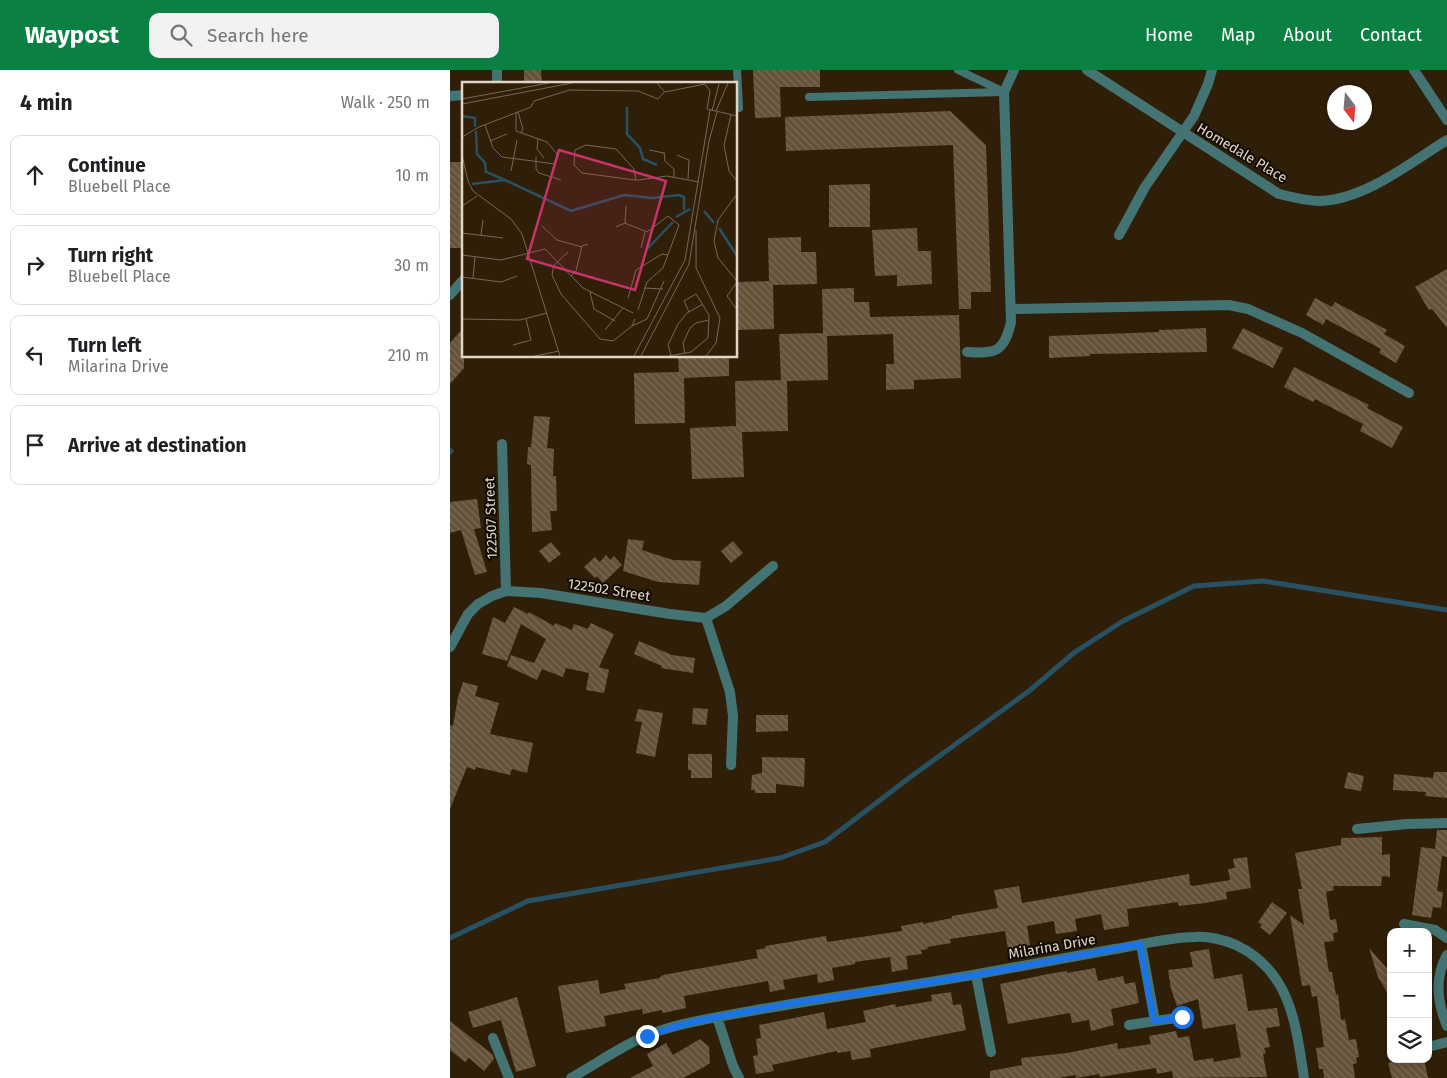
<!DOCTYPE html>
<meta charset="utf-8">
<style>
body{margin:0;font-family:"Fira Sans",sans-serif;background:#f2f2f2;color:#202124}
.controls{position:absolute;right:15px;bottom:15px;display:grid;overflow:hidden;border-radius:10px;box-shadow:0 2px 8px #0003}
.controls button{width:45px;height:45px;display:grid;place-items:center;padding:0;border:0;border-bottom:1px solid #e0e0e0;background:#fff;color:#202124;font:25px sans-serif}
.compass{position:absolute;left:877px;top:15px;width:45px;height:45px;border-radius:50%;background:#fff;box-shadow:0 2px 8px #0003;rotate:164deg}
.stop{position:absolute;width:15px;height:15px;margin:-11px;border:4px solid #1a73e8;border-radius:50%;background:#fff}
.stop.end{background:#1a73e8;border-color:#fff;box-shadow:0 1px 5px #0008}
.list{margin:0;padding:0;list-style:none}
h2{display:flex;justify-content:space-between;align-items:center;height:65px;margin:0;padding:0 20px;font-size:21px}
h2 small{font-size:16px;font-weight:400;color:#757577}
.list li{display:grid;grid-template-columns:32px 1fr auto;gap:15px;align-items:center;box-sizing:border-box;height:80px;margin:0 10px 10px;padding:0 10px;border:1px solid #e0e0e0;border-radius:10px}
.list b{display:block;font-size:19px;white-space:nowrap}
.list p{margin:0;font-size:16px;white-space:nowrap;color:#757577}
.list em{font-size:16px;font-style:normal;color:#757577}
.icon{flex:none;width:28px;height:28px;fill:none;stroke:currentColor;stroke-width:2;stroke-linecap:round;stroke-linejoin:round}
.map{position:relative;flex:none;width:997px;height:1008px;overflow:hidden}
header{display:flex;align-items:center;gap:30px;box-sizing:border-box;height:70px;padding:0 25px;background:#0b8043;color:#fff}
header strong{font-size:24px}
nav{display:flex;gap:28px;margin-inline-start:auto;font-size:18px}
.search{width:350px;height:45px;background:#f2f2f2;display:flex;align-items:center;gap:12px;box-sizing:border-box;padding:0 18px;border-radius:10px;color:#757577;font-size:19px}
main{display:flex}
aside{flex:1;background:#fff}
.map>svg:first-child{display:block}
</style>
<header>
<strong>Waypost</strong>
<div class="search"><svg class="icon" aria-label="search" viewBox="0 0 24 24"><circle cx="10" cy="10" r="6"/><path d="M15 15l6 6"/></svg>Search here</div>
<nav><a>Home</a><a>Map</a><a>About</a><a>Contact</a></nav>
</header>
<main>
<aside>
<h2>4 min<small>Walk · 250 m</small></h2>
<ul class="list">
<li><svg class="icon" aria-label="ahead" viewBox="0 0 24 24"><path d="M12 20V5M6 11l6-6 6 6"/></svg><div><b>Continue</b><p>Bluebell Place</p></div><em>10 m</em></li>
<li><svg class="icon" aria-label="right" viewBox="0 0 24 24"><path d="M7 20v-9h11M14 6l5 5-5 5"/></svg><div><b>Turn right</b><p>Bluebell Place</p></div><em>30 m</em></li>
<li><svg class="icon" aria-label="left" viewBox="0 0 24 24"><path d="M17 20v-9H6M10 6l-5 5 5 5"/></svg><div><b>Turn left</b><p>Milarina Drive</p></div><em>210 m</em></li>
<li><svg class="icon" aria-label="arrive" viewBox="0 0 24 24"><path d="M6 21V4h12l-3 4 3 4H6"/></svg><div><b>Arrive at destination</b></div></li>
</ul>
</aside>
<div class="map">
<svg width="997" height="1008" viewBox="0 0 997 1008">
<defs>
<pattern id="building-back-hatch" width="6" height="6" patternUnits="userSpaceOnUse" patternTransform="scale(1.25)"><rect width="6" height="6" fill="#65523a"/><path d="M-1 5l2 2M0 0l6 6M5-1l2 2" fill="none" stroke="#7b6a55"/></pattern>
</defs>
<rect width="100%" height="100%" fill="#301f08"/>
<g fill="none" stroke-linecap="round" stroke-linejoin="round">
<path stroke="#285164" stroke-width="5" d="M0 382 1 381
M0 868 78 831 330 788 375 772 459 708 579 621 625 582 673 551 744 516 813 511 997 540"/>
</g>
<path fill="url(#building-back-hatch)" d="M74 0H91L92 14H74Z
M303 0H370V17H330L331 47 305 48Z
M500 41 536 75 541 222H521V239H509L503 75 336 81 335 47Z
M0 92H14V178H0Z
M420 114V157H379V115Z
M467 158 468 181H481L482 214 447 216V205L425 206 422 160Z
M351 167V182H366L367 214 323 215 324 259 286 260V212L319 211 318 168Z
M997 199V258L982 239 979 240 965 217Z
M404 218V232H419L420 247 509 245 511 308 464 310V319L436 320V294H444L443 264 377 266 378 310 337 311 338 361 292 362 294 407 242 409 240 358 286 356 285 311 331 310 329 264 373 263 372 219Z
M865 228 882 237 885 232 937 260 934 264 955 276 946 293 929 283 931 279 876 249 873 255 856 245Z
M14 257V298L0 314V273Z
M756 258 757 282 640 284V286L599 288V266L709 262V260Z
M793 258 833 278 823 298 782 278Z
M228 286H279V306L234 308 235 353 185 354 184 303 229 302Z
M844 297 919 335 917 338 953 357 942 378 910 361 913 354 865 329 863 332 834 317Z
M84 346 100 347 97 378 104 379 103 406H106L107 441H100L102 460 82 462 81 395 77 394 78 377H81Z
M27 429 31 458 24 459 37 502 25 505 11 460 0 463V432Z
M178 469 194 471 192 480 223 490 251 491 249 515 208 512 173 501Z
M283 471 293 483 281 493 271 481Z
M101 472 111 484 99 493 89 481Z
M156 485 160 490 164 486 172 495 153 513 147 506 145 508 134 497 145 487 150 492Z
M64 537 78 544 79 542 104 556 105 553 122 560 124 554 138 559 141 553 164 564 149 597 159 600 154 623 136 620 139 603 116 598 113 607 92 599 87 610 57 596 61 585 84 593 96 569 71 554 57 591 32 584 43 547 55 553Z
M189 571 222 585 245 588 243 603 211 598 212 596 184 584Z
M13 612 28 616 25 626 49 633 40 664 83 673 77 703 62 699 60 705 26 697 25 700 17 697 0 739V655L3 656 8 627Z
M243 638 258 639 256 655 242 654Z
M188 639 213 643 205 687 186 683 192 652 185 651Z
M306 645H338V661L306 662Z
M238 684H262V708H241V700H238Z
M312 687 355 688 354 717 326 714V723H305V720H301L302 705 312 703Z
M898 702 914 706 911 721 894 718Z
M984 702H997V728L975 726 976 722 943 720 944 704 983 708Z
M987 760H997V787L992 786 987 821 993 822 991 838 983 837 981 848 962 845 971 777 985 779Z
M932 767V785L940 784V807L932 806 931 816H883L884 820 876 822 880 850 886 849 888 862 883 863 884 871 874 872 879 902H882L886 925 888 924 891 950 895 949 899 970 906 969 909 987 906 988 907 993 903 994 905 1008H874L873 999H869L866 978 874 977 867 926 862 927 860 915 852 916 840 845 854 855 848 819H852L845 783 891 775V768Z
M797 787 801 818 776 822 777 829 755 833 729 836 728 832 677 839 679 856 654 860 651 844 625 849 627 861 606 864 604 851 577 856 580 875 558 879 555 861 500 869 501 873 477 877 478 879 471 880 472 884 456 886 458 899 442 902 440 887 405 892V894L382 898 384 910 368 913 367 904 333 910 335 919 320 922 318 911 234 926 236 938 213 943 212 940 193 944 192 939 154 946 156 956 116 963 108 916 148 910 150 924 176 919 174 914 210 908V907L213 905 308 888 306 880 316 878 315 876 376 866 377 872 452 861 451 856 473 852V854L502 848V846L548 838 544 820 569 816 572 833 739 804 740 815 743 816 780 810 778 799 785 798 783 789Z
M822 832 837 843 820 865 810 857 812 855 808 852Z
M919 878 941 903V929L928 907Z
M759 879 764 909 792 904 798 941 827 938 830 956 816 958 820 977 814 978 816 983 813 984 817 1007 723 1008 722 1001 707 1004 706 998 650 1007 649 1004 626 1008 625 1005 608 1008H540V1001L572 995 571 988 617 983 667 973 668 979 701 974 699 966 726 961 728 968 739 966 744 991 763 988 764 992 791 987 785 954 753 959 748 929 727 936 721 919 718 900 743 897 740 882Z
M645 898 648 911 673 906 675 914 685 912 689 933 661 939 664 955 641 961 639 950 622 953 620 943 558 954 550 914 598 904 617 901V903Z
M501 922 503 935 511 934 516 960 420 979 421 987 402 990 400 981 387 983V981L322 995 324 1001 306 1004 303 986 308 985 306 969 311 968 309 955 374 942 377 959 416 952 413 941 445 934 446 937 482 931 481 925Z
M67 927 86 996 66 1002 51 950 23 958 18 942Z
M0 951 42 984 44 989 34 1001 19 988 15 992 0 980Z
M250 969 259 977 260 993 254 997 233 1008H180L203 996 197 984 216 973 223 985Z
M953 989H974L978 1008H942L938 993Z"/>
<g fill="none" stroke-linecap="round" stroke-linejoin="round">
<path stroke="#437373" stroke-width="8" d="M287 0 289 38
M508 0 552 21
M359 27 554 22"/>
<path stroke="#437373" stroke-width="10" d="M47 0V14
M637 0 829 124C842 127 856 131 870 131 914 130 960 93 997 70
M0 26 14 25
M669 165 695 117 744 46 758 14 762 0
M0 225 14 209
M561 239 779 235 798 239 852 263 959 323
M517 282C546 284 554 282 561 252L554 22 564 0
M52 374 56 521
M256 548 280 622 283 646 281 695
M0 577 18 544 28 534 42 526 56 521 91 523 220 544 256 548 276 536 323 496
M907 759 957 754 997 753
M954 854 985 860 997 868
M691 874 705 951
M997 885C984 908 987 932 997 956
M526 905 541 982
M267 947 283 996 289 1008
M679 955 732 947
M43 968 59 1008
M978 977 997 972
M121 1008C151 991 181 969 215 959 244 950 275 946 306 940 380 927 454 917 528 904 574 896 619 887 665 879 690 875 720 867 745 867 758 866 775 870 786 875 841 901 846 955 854 1008"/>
<path stroke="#437373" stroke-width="10" d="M964 0 997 50"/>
</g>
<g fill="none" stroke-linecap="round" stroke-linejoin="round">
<path stroke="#1a73e8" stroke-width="6" d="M197 966 234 954 267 947 344 933 526 905 690 874 704 951 732 947"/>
</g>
<g text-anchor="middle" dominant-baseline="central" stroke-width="4" stroke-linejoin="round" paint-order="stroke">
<g font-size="14" fill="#e1d5c8" stroke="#120b03">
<text transform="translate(792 83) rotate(31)">Homedale Place</text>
<text transform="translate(41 448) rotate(-92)">122507 Street</text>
<text transform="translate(159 520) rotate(9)">122502 Street</text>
<text transform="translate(602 877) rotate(-10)">Milarina Drive</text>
</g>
</g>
<g transform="translate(12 12)">
<rect width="275" height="275" fill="#301f08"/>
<path fill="none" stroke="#285164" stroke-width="2.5" d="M165 25V52L178 66 181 77 195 83M0 34 13 36V45M14 49 15 72 23 81 24 90 43 98M10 102 43 98 109 129 162 113 191 116 217 113 222 115V128M242 129 252 141M214 135 228 127M257 146 275 174M185 167 211 140"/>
<path fill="none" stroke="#776855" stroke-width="1" d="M195 1 203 10 243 2 248 9 245 27 275 34M0 17 87 1M0 22 110 1M250 29 257 2M254 29 266 1M56 30 61 47 59 51M269 33 262 63 267 89 275 99M23 43 31 66 40 75 93 82 95 72 85 60 54 49V30M0 55 17 45 69 25 72 19 108 8 176 9 196 17 202 10M76 57 75 67 82 76M28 59 45 52M187 68 202 71M202 70 203 79 212 87V95M0 73 6 99 11 109 49 137 60 152 98 274M215 73 227 78 226 97M74 75V87L77 91 99 98M49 89 55 58M174 98 172 87 154 67 124 63 113 68 112 83 120 91 165 97 174 98H177L205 94 237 100M275 112 256 138 252 159 256 176 275 199M0 124 15 114M163 141 164 124M80 144 95 158 120 165M154 145 163 141 185 150 206 134 217 143 201 186 185 200 176 228M234 148V186L258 236 254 261 244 274M0 151 41 156M19 153 21 138M179 166 183 150M106 170 92 183 90 193 99 212 138 257 151 259 170 244 173 237M0 173 39 178 83 167 121 206 171 231M109 194 114 189 120 164 126 162M0 195 39 200 55 194M11 196 13 175M275 200 265 214 275 228M182 206 201 207M128 210 132 227 153 239M166 216 174 188 200 172 206 173M0 237 58 238 85 231M170 244 185 237 202 199M143 248 161 226M51 263 69 258 64 237M223 272 221 261 228 246 234 241 247 238M209 273 206 263 216 242 225 231 241 222M73 274 97 269M172 274 223 178 248 28M179 274 227 182 247 59 255 30M207 274 229 270 246 256 247 233 234 212 222 219 227 230"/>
<path fill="#c7346b" fill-opacity="0.15" stroke="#c7346b" stroke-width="2.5" d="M97 68 204 99 173 208 65 177Z"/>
<rect width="275" height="275" fill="none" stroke="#e1d5c8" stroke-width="2.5"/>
</g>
</svg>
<div class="controls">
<button>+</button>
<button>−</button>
<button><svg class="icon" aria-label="layers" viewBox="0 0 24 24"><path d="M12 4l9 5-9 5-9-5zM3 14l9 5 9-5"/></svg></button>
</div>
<svg class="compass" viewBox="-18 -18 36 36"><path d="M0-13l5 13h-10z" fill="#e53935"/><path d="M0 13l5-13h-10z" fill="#757577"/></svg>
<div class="stop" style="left:732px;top:947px"></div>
<div class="stop end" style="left:197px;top:966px"></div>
</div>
</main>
